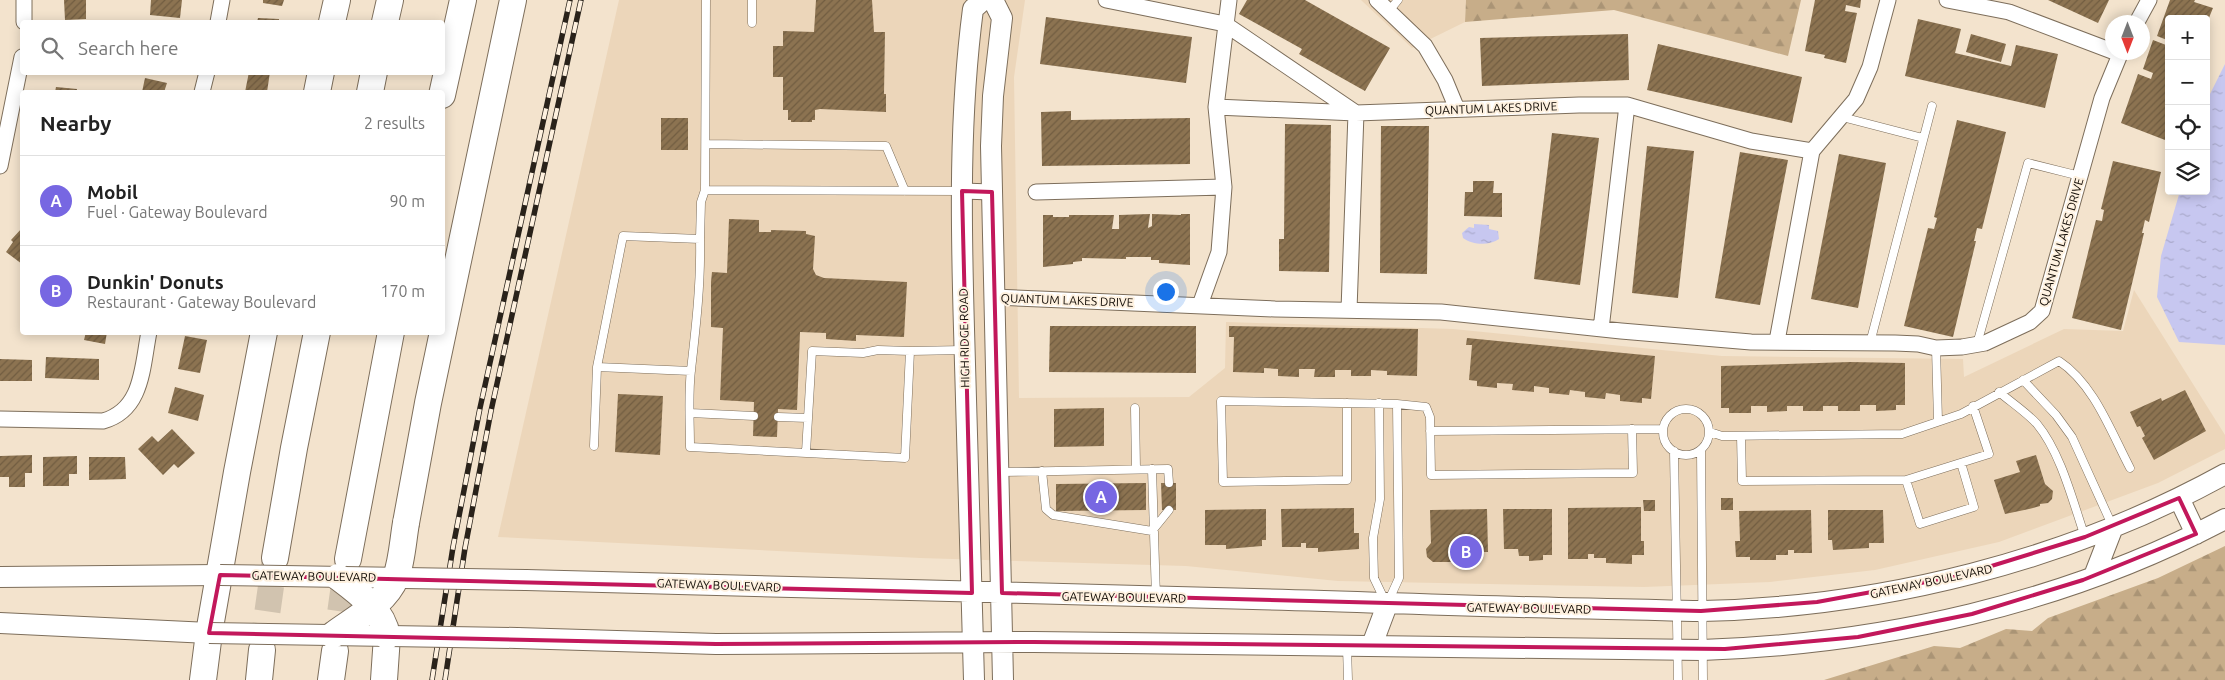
<!DOCTYPE html>
<meta charset="utf-8">
<style>
body{margin:0;font-family:Ubuntu,sans-serif;background:#f6f6f6;color:#222}
.controls{position:absolute;right:15px;top:15px;display:grid;overflow:hidden;border-radius:5px;box-shadow:0 2px 12px #0003}
.controls button{width:45px;height:45px;display:grid;place-items:center;padding:0;border:0;border-bottom:1px solid #e0e0e0;background:#fff;color:#222;font:25px sans-serif}
.compass{position:absolute;left:2105px;top:15px;width:45px;height:45px;border-radius:50%;background:#fff;box-shadow:0 2px 12px #0003;rotate:180deg}
.you{position:absolute;left:1165px;top:291px;width:18px;height:18px;margin:-12px;border:4px solid #fff;border-radius:50%;background:#1a73e8;box-shadow:0 0 0 8px #1a73e833}
.badge{display:grid;place-items:center;width:32px;height:32px;border-radius:50%;background:#7767e2;color:#fff;font-size:16px;font-weight:700}
.pin{position:absolute;translate:-50% -50%;border:2px solid #fff;box-shadow:0 1px 5px #0006}
.list{margin:0;padding:0;list-style:none}
h2{display:flex;justify-content:space-between;align-items:center;height:65px;margin:0;padding:0 20px;font-size:21px}
h2 small{font-size:16px;font-weight:400;color:#767676}
.list li{display:grid;grid-template-columns:32px 1fr auto;gap:15px;align-items:center;box-sizing:border-box;height:90px;padding:0 20px;border-top:1px solid #e0e0e0}
.list b{display:block;font-size:19px;white-space:nowrap}
.list p{margin:0;font-size:16px;white-space:nowrap;color:#767676}
.list em{font-size:16px;font-style:normal;color:#767676}
.icon{flex:none;width:28px;height:28px;fill:none;stroke:currentColor;stroke-width:2;stroke-linecap:round;stroke-linejoin:round}
.map{position:relative;flex:none;width:2225px;height:680px;overflow:hidden}
.search{position:absolute;background:#fff;box-shadow:0 2px 12px #0003;left:20px;top:20px;width:425px;height:55px;display:flex;align-items:center;gap:12px;box-sizing:border-box;padding:0 18px;border-radius:5px;color:#767676;font-size:19px}
.panel{position:absolute;background:#fff;box-shadow:0 2px 12px #0003;left:20px;top:90px;width:425px;height:245px;border-radius:5px}
.map>svg:first-child{display:block}
</style>
<div class="map">
<svg width="2225" height="680" viewBox="0 0 2225 680">
<defs>
<pattern id="forest-firs" width="22" height="20" patternUnits="userSpaceOnUse" patternTransform="scale(1.25)"><rect width="22" height="20" fill="#c7ad89"/><path d="M5 1l3.5 6h-7zM16 11l3.5 6h-7z" fill="#aa9475"/></pattern>
<pattern id="water-ripples" width="26" height="14" patternUnits="userSpaceOnUse" patternTransform="scale(1.25)"><rect width="26" height="14" fill="#c7c7f0"/><path d="M2 4q2-2 4 0t4 0M15 11q2-2 4 0t4 0" fill="none" stroke="#aac"/></pattern>
<pattern id="building-hatch" width="6" height="6" patternUnits="userSpaceOnUse" patternTransform="scale(1.25)"><rect width="6" height="6" fill="#8c7351"/><path d="M-1 1l2-2M0 6l6-6M5 7l2-2" fill="none" stroke="#715d41"/></pattern>
</defs>
<rect width="100%" height="100%" fill="#f3e3cd"/>
<path fill="#ecd6ba" d="M619 0H1025L1014 77 1019 398 1189 397 1225 368 1226 322 1453 329 1722 356 1963 359 1964 377 2064 329 2123 331 2134 290 2225 435V449L2158 483 1999 542 1875 570 1770 582 1644 587 1338 581 1186 566 920 558 498 537Z
M1361 0H1466L1465 22 1412 48Z"/>
<path fill="url(#forest-firs)" d="M1466 0H1801L1788 56 1614 10 1465 22Z
M2225 546V680H1824L1934 646 1960 648 2006 629 2032 631 2048 618 2158 578Z"/>
<path fill="url(#water-ripples)" d="M2225 64V345L2179 342 2157 297 2161 256 2180 191H2206V102Z
M1474 224 1489 225V229L1498 231 1499 239C1490 246 1472 245 1463 238L1462 233 1469 227 1474 228Z"/>
<path fill="url(#building-hatch)" d="M64 0H86V19L65 20Z
M151 0H182L180 18 150 15Z
M263 0H284L282 6 263 3Z
M816 0H872L874 32H885L884 94H886V112L820 109 815 110V120H812V122H791V120H788V110H783V77H773V46H783V31L814 32Z
M1247 0H1305L1390 48 1365 91 1299 54 1302 49 1239 14Z
M1815 0H1861L1860 8 1846 5 1845 11 1857 13 1846 63 1824 58 1825 55 1805 51Z
M2048 0H2109L2098 23Z
M2170 0H2195L2194 2 2213 8 2206 25V19H2169V128L2165 140 2121 123 2138 74 2151 79 2153 73 2143 69 2153 40 2166 45 2167 40 2157 36Z
M1046 17 1192 37 1186 83 1040 64Z
M258 18 279 19V22H257Z
M1918 19 1961 29 1955 53 2011 66 2016 45 2058 54 2045 108 1905 76Z
M1628 34 1629 80 1482 86 1480 38Z
M1971 34 2006 44 2001 62 1966 52Z
M1658 44 1802 77 1792 123 1647 90Z
M249 72H270L267 92H245Z
M145 78 167 83 164 92H142Z
M56 87 77 89V92H55Z
M1071 111V120L1190 118V164L1042 166 1041 112Z
M661 118H688V150H661Z
M1957 120 2006 132 1982 229 1977 228 1974 241H1976L1953 337 1904 326 1928 228 1934 229 1937 218 1934 217Z
M1285 124 1331 125 1329 272 1279 271V239H1284Z
M1381 126H1429L1427 274 1380 273Z
M1552 133 1599 138 1580 285 1534 279Z
M1647 146 1694 151 1678 298 1632 293Z
M1740 152 1788 160 1760 305 1715 298Z
M1839 154 1886 163 1858 308 1811 299Z
M2113 161 2161 172 2149 222 2145 220 2142 233H2144L2121 330 2072 318 2096 220 2102 221 2104 210 2101 209Z
M1473 181H1494L1493 193H1502V217L1464 216 1465 192H1473Z
M1150 214 1148 228 1152 226V214L1181 215V214H1190V265L1159 263V260H1151V257H1126V259L1082 258V261L1073 262V264L1043 267V215H1053V217H1069V215H1114L1112 229H1119V215Z
M729 219 759 220V232H771V230L806 231V234L815 236 813 269 816 275 824 278 907 282 904 337 856 335V341L826 339V333L800 332 797 410 778 409 777 437 753 436 754 402 720 400 723 328 711 327V282L712 272 727 273Z
M22 228V264L6 252 13 242 11 240Z
M1050 326H1196V373L1049 372Z
M1229 326 1418 329 1417 376 1387 375V371L1371 370V376H1351V370H1335V377H1314L1315 369H1299V377L1278 376V369L1264 368V373L1233 372 1234 337H1229Z
M86 332H107L105 344 84 340Z
M185 336 207 340 200 373 178 369Z
M1467 338 1655 356 1651 399 1642 398V403L1620 401V395L1606 393 1605 399 1585 397V392L1570 390 1569 395 1549 393V388L1534 386V392L1512 390 1513 384 1497 383V388L1477 386V381L1469 380 1472 345H1466Z
M46 357 99 359V380L45 378Z
M0 359 32 360V381H0Z
M1850 362 1905 363V405H1896V410L1876 411V405H1860V411H1838V406H1823V411H1803V406H1787V411L1767 412V406H1751V413H1729V408H1721V366Z
M175 387 204 395 198 421 168 413Z
M2185 390 2206 431 2154 460 2142 438 2145 436 2140 426 2137 427 2130 412 2161 398 2162 401Z
M618 394 663 396 660 455 615 452Z
M1104 408V446L1054 447V409Z
M172 429 195 453 178 468 174 464 163 475 138 449 152 436 158 442Z
M32 455V473H25V487H9V477H0V456Z
M2036 455 2045 484 2053 491 2052 499 2048 503 2040 504V506L2029 509 2005 514 1994 480 2020 472 2016 461Z
M77 456V474H69V486H43V457Z
M89 457H125L126 479 89 480Z
M1146 483V510L1056 511V484Z
M1161 483H1176V510H1162Z
M1721 498H1733V510H1721Z
M1643 500H1655V511H1644Z
M1641 507V541H1644V555H1632V564L1606 563V558H1594V554H1588V559H1568V508Z
M1354 508V533H1359V549L1318 552V548H1306V543H1301V547H1282L1281 509Z
M1266 509V540H1262V546L1226 549V545H1205V510Z
M1487 509 1488 552H1480V558H1466V560L1454 562H1433L1427 557 1426 549 1431 543 1430 510Z
M1503 509H1552V555H1543V560L1529 561V556H1519L1518 549H1504Z
M1811 510 1812 553H1794V550H1788V555H1776V560H1750V557H1736L1735 541H1740L1739 511Z
M1828 510H1883L1884 543H1869V548L1833 550 1832 540H1828Z"/>
<g fill="none" stroke-linecap="round" stroke-linejoin="round">
<path stroke="#d1c3af" stroke-width="26" stroke-dasharray="26 13" stroke-linecap="butt" d="M262 650 275 558
M335 650 347 563"/>
<g stroke="#7d6e5b" stroke-width="9">
<path id="lane" d="M706 0 705 190 961 191
M752 0V23
M1389 11 1398 0
M1842 117 1923 138
M707 144 886 146 905 191
M700 239C701 283 696 326 691 370 688 395 690 422 690 447L905 458 910 351 964 350
M1870 343 1932 106
M1977 344 2028 163 2080 176
M1936 348 1938 421
M597 367 691 371
M2023 380 2056 415 2072 437 2112 525
M1999 392C2012 403 2026 412 2037 424 2061 453 2073 502 2085 537
M1347 403V480L1223 482 1221 401 1397 404 1426 407 1430 417 1431 475 1633 473 1632 429
M1379 403 1380 499 1373 538 1374 578 1385 601
M1135 408 1136 469
M1663 432a23 23 0 1 1 46 0a23 23 0 1 1-46 0Z
M690 413 754 416
M778 417 808 418
M1430 431 1663 429
M1710 432 1722 436 1902 434 1961 414 2059 361C2094 384 2111 432 2130 468
M1741 436 1742 481 1906 480 1989 454 1973 406
M594 446 597 367 623 236 700 239 701 202 705 190
M1701 450 1703 680
M1674 451 1678 680
M806 452 812 351 863 353 878 350 910 351
M1152 469 1156 597
M1042 471 1046 509 1053 515 1152 531 1169 510
M1000 472 1168 469 1169 483
M1906 480 1920 524 1974 507 1961 463
M1388 602 1399 578 1397 404
M1347 647 1348 680"/>
</g>
<g stroke="#7d6e5b" stroke-width="17">
<path id="street" d="M24 0V22
M1106 0 1225 24 1356 113 1349 310
M1377 0 1425 46 1445 80 1457 109
M1947 0 2009 12 2112 51
M218 22 222 0
M2137 22 2149 0
M202 92 207 72
M1216 107 1356 113 1579 105H1627L1751 141 1812 151
M0 166 22 57
M962 191 992 192
M1036 192 1224 187
M995 297 1275 309 1441 312 1621 331 1751 342 1895 343 1918 344 1936 348 1962 347 1985 343 2030 322 2042 311 2102 98 2121 52
M1200 305 1219 252 1224 187 1216 107 1229 0
M1601 329 1627 105
M1777 341 1812 151 1856 99 1870 67 1888 0
M0 419 103 421C143 410 142 367 149 332"/>
</g>
<g stroke="#7d6e5b" stroke-width="22">
<path id="secondary" d="M993 0 1002 18 993 96 991 146 1003 680
M2179 498 2196 534
M2094 576 2113 527
M0 577 220 575
M526 580C768 586 1010 594 1253 599 1371 602 1489 607 1607 609 1639 609 1671 611 1702 611 1883 607 2067 561 2225 474
M0 623 209 633
M517 638 716 644 1034 642 1702 650C1883 644 2064 604 2225 519
M1372 645 1387 605
M974 680C971 563 967 446 964 329 961 222 959 116 973 9L983 0"/>
</g>
<g stroke="#7d6e5b" stroke-width="28">
<path id="highway" d="M332 22 337 0
M385 22 390 0
M317 92 321 72
M370 92 374 72
M442 95 463 0
M406 523 428 403 513 0
M275 558 294 448 317 332
M348 559 391 332
M203 680 209 633 237 472 264 332
M259 680 262 650
M331 680 335 651
M384 680 387 636"/>
</g>
<use href="#lane" stroke="#fff" stroke-width="8"/>
<use href="#street" stroke="#fff" stroke-width="15"/>
<use href="#secondary" stroke="#fff" stroke-width="20"/>
<use href="#highway" stroke="#fff" stroke-width="26"/>
<g stroke="#29221a" stroke-width="5.5">
<path id="rail" d="M432 680 453 547 480 408 570 0
M445 680 465 548 491 411 581 0"/>
</g>
<use href="#rail" stroke="#fef1df" stroke-width="4" stroke-dasharray="11" stroke-linecap="butt"/>
<g stroke="#7d6e5b" stroke-width="22" stroke-linecap="butt">
<path id="secondary-bridge" d="M220 575 526 580
M209 633 517 638"/>
</g>
<g stroke="#7d6e5b" stroke-width="28" stroke-linecap="butt">
<path id="highway-bridge" d="M338 577C358 592 383 610 387 636
M333 635C354 619 385 604 396 577 402 561 403 540 406 523"/>
</g>
<use href="#secondary-bridge" stroke="#fff" stroke-width="20"/>
<use href="#highway-bridge" stroke="#fff" stroke-width="26"/>
</g>
<path fill="none" stroke="#c2185b" stroke-width="4" stroke-linejoin="round" d="M962 191 992 192 1002 593 1701 611 1817 602 1959 576 2085 537 2179 498 2196 534 2083 580 1972 614 1858 637 1725 649 1034 642 716 644 209 633 220 575 972 593Z"/>
<g text-anchor="middle" dominant-baseline="central" stroke-width="4" stroke-linejoin="round" paint-order="stroke">
<g font-size="12" fill="#110b05" stroke="#fef1df">
<text transform="translate(1491 108) rotate(-2)">QUANTUM LAKES DRIVE</text>
<text transform="translate(2061 242) rotate(-74)">QUANTUM LAKES DRIVE</text>
<text transform="translate(1067 300) rotate(2)">QUANTUM LAKES DRIVE</text>
<text transform="translate(964 338) rotate(-91)">HIGH RIDGE ROAD</text>
<text transform="translate(314 576) rotate(1)">GATEWAY BOULEVARD</text>
<text transform="translate(1931 581) rotate(-12)">GATEWAY BOULEVARD</text>
<text transform="translate(719 585) rotate(2)">GATEWAY BOULEVARD</text>
<text transform="translate(1124 597) rotate(1)">GATEWAY BOULEVARD</text>
<text transform="translate(1529 608) rotate(1)">GATEWAY BOULEVARD</text>
</g>
</g>
</svg>
<div class="controls">
<button>+</button>
<button>−</button>
<button><svg class="icon" aria-label="locate" viewBox="0 0 24 24"><circle cx="12" cy="12" r="6"/><path d="M12 2v4M12 18v4M2 12h4M18 12h4"/></svg></button>
<button><svg class="icon" aria-label="layers" viewBox="0 0 24 24"><path d="M12 4l9 5-9 5-9-5zM3 14l9 5 9-5"/></svg></button>
</div>
<svg class="compass" viewBox="-18 -18 36 36"><path d="M0-13l5 13h-10z" fill="#e53935"/><path d="M0 13l5-13h-10z" fill="#767676"/></svg>
<div class="you"></div>
<div class="pin badge" style="left:1101px;top:497px">A</div>
<div class="pin badge" style="left:1466px;top:552px">B</div>
<div class="search"><svg class="icon" aria-label="search" viewBox="0 0 24 24"><circle cx="10" cy="10" r="6"/><path d="M15 15l6 6"/></svg>Search here</div>
<section class="panel">
<h2>Nearby<small>2 results</small></h2>
<ul class="list">
<li><span class="badge">A</span><div><b>Mobil</b><p>Fuel · Gateway Boulevard</p></div><em>90 m</em></li>
<li><span class="badge">B</span><div><b>Dunkin' Donuts</b><p>Restaurant · Gateway Boulevard</p></div><em>170 m</em></li>
</ul>
</section>
</div>
